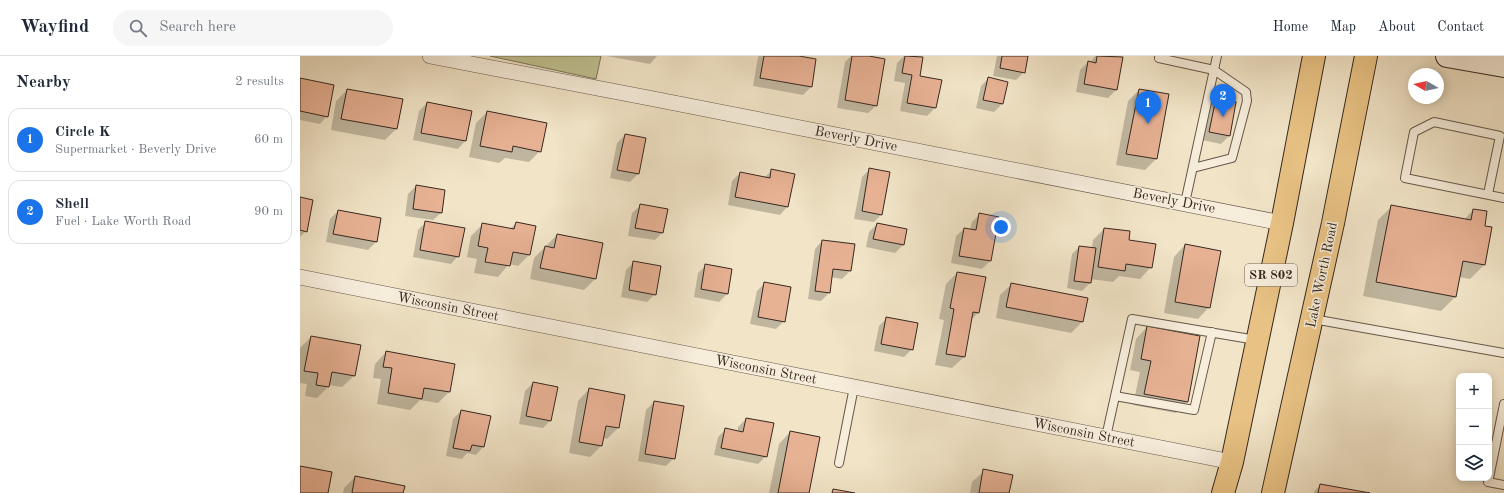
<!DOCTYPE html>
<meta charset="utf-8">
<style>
body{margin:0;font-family:"Old Standard TT",serif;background:#f6f6f7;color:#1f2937}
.controls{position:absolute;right:12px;bottom:12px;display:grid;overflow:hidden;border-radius:8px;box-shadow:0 2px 10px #0003}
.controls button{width:36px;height:36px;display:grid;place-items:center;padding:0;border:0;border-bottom:1px solid #e0e1e3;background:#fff;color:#1f2937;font:20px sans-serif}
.compass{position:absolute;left:1108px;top:12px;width:36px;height:36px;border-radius:50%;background:#fff;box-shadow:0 2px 10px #0003;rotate:279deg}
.you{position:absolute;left:701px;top:171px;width:14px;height:14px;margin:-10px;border:3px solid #fff;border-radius:50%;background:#1a73e8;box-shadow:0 0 0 6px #1a73e833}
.badge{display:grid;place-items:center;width:26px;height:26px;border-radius:50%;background:#1a73e8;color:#fff;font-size:13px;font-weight:700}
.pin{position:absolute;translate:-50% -33px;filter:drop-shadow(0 1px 2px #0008)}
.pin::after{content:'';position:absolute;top:21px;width:14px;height:12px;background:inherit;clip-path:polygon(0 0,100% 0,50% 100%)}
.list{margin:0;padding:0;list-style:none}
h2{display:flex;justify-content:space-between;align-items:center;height:52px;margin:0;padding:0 16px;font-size:17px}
h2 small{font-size:13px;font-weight:400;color:#747a83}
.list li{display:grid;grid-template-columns:26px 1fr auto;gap:12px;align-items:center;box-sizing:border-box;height:64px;margin:0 8px 8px;padding:0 8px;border:1px solid #e0e1e3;border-radius:12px}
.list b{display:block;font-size:15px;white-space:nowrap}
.list p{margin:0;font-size:13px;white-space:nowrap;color:#747a83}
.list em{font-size:13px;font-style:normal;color:#747a83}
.icon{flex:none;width:22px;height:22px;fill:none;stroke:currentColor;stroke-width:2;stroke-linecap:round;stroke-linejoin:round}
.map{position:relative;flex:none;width:1204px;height:437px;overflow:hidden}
header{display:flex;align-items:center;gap:24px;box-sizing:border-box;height:56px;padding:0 20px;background:#fff;border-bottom:1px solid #e0e1e3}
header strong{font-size:19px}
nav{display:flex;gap:22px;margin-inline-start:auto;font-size:14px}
.search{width:280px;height:36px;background:#f6f6f7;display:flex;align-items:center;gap:10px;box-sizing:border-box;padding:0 14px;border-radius:22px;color:#747a83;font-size:15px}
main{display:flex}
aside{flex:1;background:#fff}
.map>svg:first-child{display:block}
</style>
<header>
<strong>Wayfind</strong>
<div class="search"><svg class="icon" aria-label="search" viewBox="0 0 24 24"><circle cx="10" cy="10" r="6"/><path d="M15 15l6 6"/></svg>Search here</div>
<nav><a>Home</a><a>Map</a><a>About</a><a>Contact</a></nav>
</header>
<main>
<aside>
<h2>Nearby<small>2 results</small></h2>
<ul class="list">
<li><span class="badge">1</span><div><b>Circle K</b><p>Supermarket · Beverly Drive</p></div><em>60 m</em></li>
<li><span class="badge">2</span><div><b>Shell</b><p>Fuel · Lake Worth Road</p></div><em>90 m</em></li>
</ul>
</aside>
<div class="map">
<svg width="1204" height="437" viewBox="0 0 1204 437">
<rect width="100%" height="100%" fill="#f1e4c7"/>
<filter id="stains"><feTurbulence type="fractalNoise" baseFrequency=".005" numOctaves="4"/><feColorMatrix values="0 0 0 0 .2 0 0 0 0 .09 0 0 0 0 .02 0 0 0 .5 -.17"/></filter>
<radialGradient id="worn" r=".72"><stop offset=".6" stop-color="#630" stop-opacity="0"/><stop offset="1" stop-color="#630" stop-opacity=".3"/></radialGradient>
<path fill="#c0c292" stroke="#7c7559" d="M190 0H301L296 23Z"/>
<path fill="#0003" d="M307 0H357L350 8Z
M459 0H495L511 31 503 39 453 30 458 1Z
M551 0H564L576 50 568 57 537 52 545 6Z
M604 0 622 2 618 21 640 25 635 52 627 60 600 55 605 27 594 25 597 7Z
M697 0H727L724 16 716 24 693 20Z
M795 0H814L822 2 816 34 808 42 776 36 780 14 788 6 790 7Z
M689 22 702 48 694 56 676 52 681 30Z
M0 23 27 60 20 68 0 64Z
M47 34 96 73 85 84 31 74 36 45Z
M839 34 868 39 856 103 845 114 816 109 828 45Z
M916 43 935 46 929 80 921 88 902 84 908 51Z
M127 47 171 56 165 85 158 93 113 84 119 55Z
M187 56 240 95 229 106 205 102 199 107 169 101 176 67Z
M325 79 345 83 338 118 330 126 310 122 317 87Z
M570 113 582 158 574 166 554 163 562 121Z
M472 114 487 151 480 159 428 149 432 125 440 117 464 122Z
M116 130 141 157 133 164 105 160 108 138Z
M0 142 6 175 0 181Z
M340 150 363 176 355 184 328 180 332 157Z
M1092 150 1164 164 1173 154 1183 171 1184 209 1170 223 1159 221 1155 241 1141 255 1063 240 1078 164Z
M38 155 80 163 76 186 68 194 26 186 30 163Z
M680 158 690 205 682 213 651 207 656 180 664 173 670 174 672 166Z
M126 166 158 200 151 208 113 201 118 174Z
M216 167 229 199 218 210 209 208 198 221 174 217 177 203 167 201 171 180 182 169 209 174Z
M577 168 606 174 603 189 595 197 566 191 569 176Z
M804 173 828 185 851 211 840 223 819 220 813 226 790 223V227L782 235 767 232 772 198 779 191 792 192 793 184Z
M257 179 295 223 284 234 230 223 234 202Z
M522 185 550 215 542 223 531 221 529 237 521 245 508 243 515 193Z
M885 189 909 251 898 263 864 257 874 201Z
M334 206 355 238 347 246 321 241 326 214Z
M406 209 427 238 419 246 394 241 398 217Z
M657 217 678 257 670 265 664 301 652 312 635 309 644 264 639 263 646 228Z
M465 227 484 265 476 273 450 268 457 235Z
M712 228 782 266 771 277 696 262 700 239Z
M587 262 612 293 604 301 574 295 579 270Z
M847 271 887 346 876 357 833 349 840 316 830 314 836 283Z
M11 281 54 320 42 331 29 329 28 331 17 342 5 340 7 328 0 327V292Z
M86 296 149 336 138 347 120 344 110 354 77 348 81 323 73 322 75 308Z
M233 327 251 364 243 372 219 368 225 335Z
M289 333 318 372 307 383 303 382 301 390 290 401 269 397 278 345Z
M354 346 374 402 366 410 338 405 346 354Z
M161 355 183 391 176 399 167 397 162 403 146 400 153 363Z
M446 363 466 400 458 408 414 399 418 381 426 373 438 376V371Z
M490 376 508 437H469L479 388Z
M684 415 708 437H670L672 426Z
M55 421 102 437H43L44 432Z
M1020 429 1064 437H1013Z"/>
<path fill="#e7b194" stroke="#372820" d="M464 0H499L516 3 512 31 460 22Z
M552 0H569L585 3 577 50 545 44Z
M605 0 623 1 620 20 642 24 636 52 607 47 612 19 602 17Z
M702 0H728L725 17 700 12Z
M797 0 823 1 817 34 784 28 788 5 796 7Z
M688 21 708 26 703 48 683 44Z
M0 22 34 29 28 61 0 55Z
M47 33 103 43 97 73 41 63Z
M839 33 869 38 857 103 826 98Z
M916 42 936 46 930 80 909 76Z
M127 46 172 55 166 85 121 77Z
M187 55 247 67 241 96 213 90 212 96 180 90Z
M325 78 346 82 339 118 317 114Z
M569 112 590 116 582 159 562 155Z
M471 113 495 118 488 151 435 141 440 116 470 122Z
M116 129 145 134 142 157 113 153Z
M0 141 13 144 7 176 0 174Z
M340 148 368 153 363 177 335 172Z
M1091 149 1171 164 1173 153 1187 155 1185 170 1192 171 1185 209 1163 205 1156 241 1076 226Z
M38 154 81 162 77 186 33 178Z
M679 157 699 161 691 205 659 200 664 172 676 174Z
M125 165 165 172 159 201 120 194Z
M216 166 236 170 230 199 213 196 210 210 185 206 188 192 178 190 182 167 214 173Z
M577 167 607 173 604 189 573 183Z
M804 172 830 175 829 184 856 188 852 212 826 208 825 215 798 211Z
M257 178 303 187 296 223 240 212 245 190 254 192Z
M522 184 555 188 551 215 533 213 530 237 515 235Z
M885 188 921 195 910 252 875 246Z
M779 190 796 192 791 227 774 225Z
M333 205 361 210 356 239 329 234Z
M405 208 432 213 428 238 401 233Z
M657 216 686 221 679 257 673 256 665 301 646 298 654 253 650 252Z
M464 226 491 231 485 266 458 261Z
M711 227 788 242 783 266 706 251Z
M586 261 618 267 613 294 581 288Z
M847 270 900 280 888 346 844 338 851 305 841 303Z
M11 280 61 289 55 320 32 316 29 331 16 329 18 317 4 315Z
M86 295 155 308 150 336 124 332 122 343 88 337 92 312 83 311Z
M233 326 258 331 251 365 226 360Z
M289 332 325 339 319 372 306 370 302 390 279 386Z
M354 345 384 350 375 403 345 398Z
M161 354 191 360 184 391 172 389 170 395 153 392Z
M446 362 474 367 467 401 421 392 425 372 443 376Z
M490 375 520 381 509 437H478Z
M0 410 32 416 28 437H0Z
M683 413 713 419 709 437H679Z
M55 420 105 430 103 437H52Z
M1020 428 1070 437H1018Z
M533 433 555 437H532Z"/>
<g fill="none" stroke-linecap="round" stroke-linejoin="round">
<g stroke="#66574a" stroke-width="10">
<path id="lane" d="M859 2 914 14 946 36 947 45 932 102 893 112
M1188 138 1200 80 1134 66 1114 76 1105 122 1204 142
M885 147 917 0
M1013 263 1204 297
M815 340 894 354 912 276
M806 381 832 263 956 284
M539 407 554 331
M1189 422 1204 348
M1189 422 1188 426 1204 429"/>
</g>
<g stroke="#66574a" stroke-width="16">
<path id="street" d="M130 0 354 43 982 167
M0 221 932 406"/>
</g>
<g stroke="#372820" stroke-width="24">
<path id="secondary" d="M1147 0 1204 10"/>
</g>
<g stroke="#372820" stroke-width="24">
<path id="primary" d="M923 437 932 406 982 167 1014 0
M973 437 1033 167 1066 0"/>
</g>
<use href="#lane" stroke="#f6eddb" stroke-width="8"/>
<use href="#street" stroke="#f6eddb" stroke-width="15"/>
<use href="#secondary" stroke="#f6eddb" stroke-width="22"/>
<use href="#primary" stroke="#e8c284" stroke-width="22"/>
</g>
<g text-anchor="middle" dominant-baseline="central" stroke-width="3" stroke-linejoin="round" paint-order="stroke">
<rect fill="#f6eddb" stroke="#706358" stroke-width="1" x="945" y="208" width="52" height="22" rx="3"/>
<g font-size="13" font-weight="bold" fill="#372820">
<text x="971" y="219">SR 802</text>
</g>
<g font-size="14" fill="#372820" stroke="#f6eddb">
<text transform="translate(556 83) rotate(11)">Beverly Drive</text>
<text transform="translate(874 145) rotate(11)">Beverly Drive</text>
<text transform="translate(1022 219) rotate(-78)">Lake Worth Road</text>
<text transform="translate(148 251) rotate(11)">Wisconsin Street</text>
<text transform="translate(466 314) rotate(11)">Wisconsin Street</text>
<text transform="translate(784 377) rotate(11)">Wisconsin Street</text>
</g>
</g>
<rect width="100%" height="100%" filter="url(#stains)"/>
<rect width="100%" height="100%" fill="url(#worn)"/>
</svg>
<div class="controls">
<button>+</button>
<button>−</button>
<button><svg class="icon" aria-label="layers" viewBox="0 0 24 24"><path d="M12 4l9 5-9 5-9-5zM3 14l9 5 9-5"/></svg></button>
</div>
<svg class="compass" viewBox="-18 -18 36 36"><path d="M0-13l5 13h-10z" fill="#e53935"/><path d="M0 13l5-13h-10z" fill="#747a83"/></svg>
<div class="you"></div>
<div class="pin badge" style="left:848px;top:68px">1</div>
<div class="pin badge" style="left:923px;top:61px">2</div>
</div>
</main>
